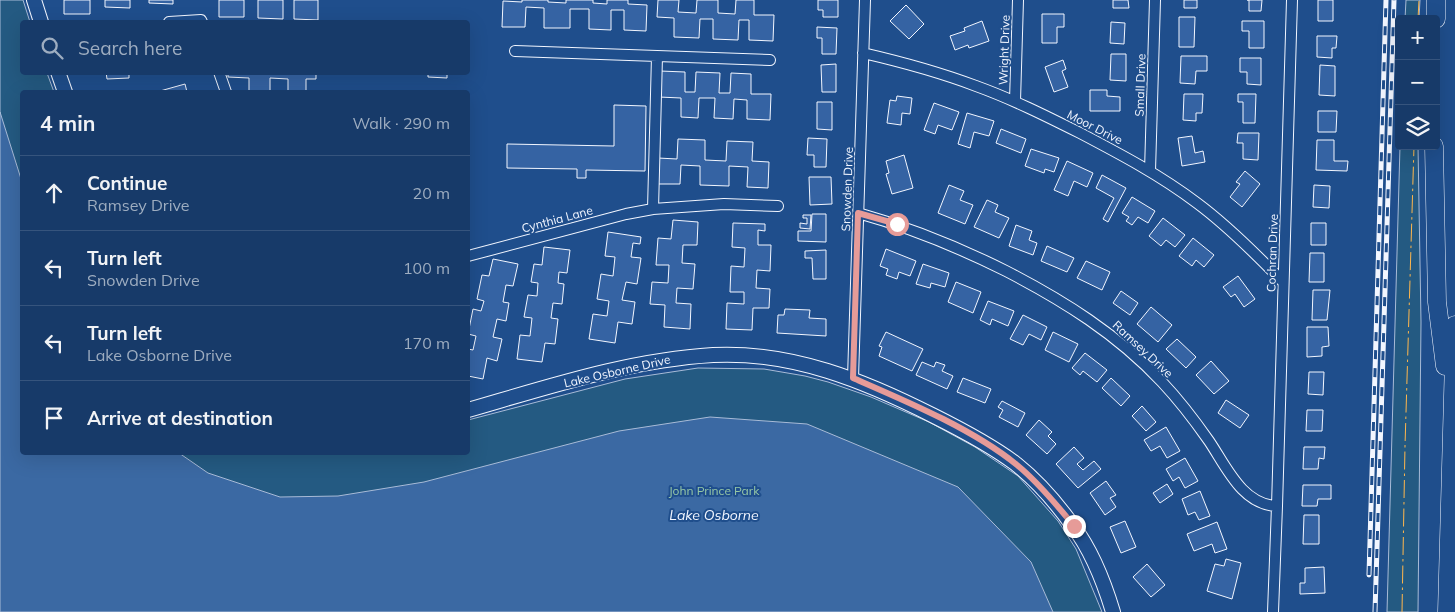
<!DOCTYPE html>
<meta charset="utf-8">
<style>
body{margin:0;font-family:Mulish,sans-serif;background:#244571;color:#f1f3f6}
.controls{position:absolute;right:15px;top:15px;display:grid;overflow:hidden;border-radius:5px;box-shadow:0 5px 20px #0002}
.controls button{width:45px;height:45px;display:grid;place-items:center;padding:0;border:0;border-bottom:1px solid #36547d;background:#173a69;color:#f1f3f6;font:25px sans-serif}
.stop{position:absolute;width:15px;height:15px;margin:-11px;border:4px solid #e69b98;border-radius:50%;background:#fff}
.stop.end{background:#e69b98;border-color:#fff;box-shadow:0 1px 5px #0008}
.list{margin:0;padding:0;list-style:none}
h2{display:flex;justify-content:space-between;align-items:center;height:65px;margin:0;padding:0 20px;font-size:21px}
h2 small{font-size:16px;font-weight:400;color:#9eadc0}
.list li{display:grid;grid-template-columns:32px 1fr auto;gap:15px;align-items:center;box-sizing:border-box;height:75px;padding:0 20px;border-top:1px solid #36547d}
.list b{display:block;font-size:19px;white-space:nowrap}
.list p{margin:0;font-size:16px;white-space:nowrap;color:#9eadc0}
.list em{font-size:16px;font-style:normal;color:#9eadc0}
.icon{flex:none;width:28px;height:28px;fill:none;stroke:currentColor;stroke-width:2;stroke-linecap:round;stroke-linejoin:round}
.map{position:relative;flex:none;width:1455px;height:612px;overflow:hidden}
.search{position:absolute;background:#173a69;box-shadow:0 5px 20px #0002;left:20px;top:20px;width:450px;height:55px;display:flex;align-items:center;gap:12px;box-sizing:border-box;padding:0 18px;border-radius:5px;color:#9eadc0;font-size:19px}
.panel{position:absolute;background:#173a69;box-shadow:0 5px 20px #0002;left:20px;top:90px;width:450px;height:365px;border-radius:5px}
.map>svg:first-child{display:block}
</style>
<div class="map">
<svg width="1455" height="612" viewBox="0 0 1455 612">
<rect width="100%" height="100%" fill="#1f4e8c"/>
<path fill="#245a82" stroke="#a8bbd7" d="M0 0H23L30 22H22V72L47 73 54 92H22V452H468V420L625 379 698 368 764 369 805 376 828 382 871 397 929 422 975 447 1018 476 1058 521 1076 549 1102 612H0Z
M1406 0H1420L1419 19H1405Z
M1400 146H1418L1421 322 1418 612H1387Z"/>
<path fill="#3b69a3" stroke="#a8bbd7" d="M0 112 22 182V452L179 453 208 473 280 497 338 496 424 482 619 431 710 417 807 424 958 487 1031 562 1053 612H0Z"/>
<path fill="#3563a3" stroke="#f2f6ff" d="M64 0H90V14H64Z
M105 0H130V8L105 7Z
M149 0H173V4L149 3Z
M219 0H244V17H219Z
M258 0H283V19L258 18Z
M294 0H318V20L294 19Z
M522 0H548V2L566 3V0H593V3L607 4V0H628V4L647 5 646 31 624 30V10H611V30L589 29V9H570V28H544V8L526 7 525 27H502L503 1 522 2Z
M658 0H679L678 12 696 13 697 0H718V13L735 14 736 0H754V15H774L773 41 749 40V20H739L738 40 713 39V19H700L699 38 674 37V18L657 17Z
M818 0H838V17H823V10H818Z
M1113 0H1128L1129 8H1113Z
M1184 0H1197V8H1184Z
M1247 0H1262L1261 11H1249V0Z
M1318 0H1333V21H1318Z
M906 5 924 24 909 39 890 21Z
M1042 14H1064V27H1057V43H1042Z
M1179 17H1195L1194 47H1179Z
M982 21 989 41 969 48 968 45 955 50 950 36 965 31 964 28Z
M1242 21H1264V48H1249V31H1242Z
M1111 22 1125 23 1124 44 1110 43Z
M817 27 837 28 836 54H822V38H817Z
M1317 36H1337L1336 48H1332V58L1317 57Z
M1111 54H1126V81L1110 80Z
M1181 56H1207V71H1196L1195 84 1180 83Z
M1240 58H1261V85L1247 84V72H1240Z
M1063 60 1066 69 1062 71 1068 87 1054 92 1045 67Z
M836 64V92H822L821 65Z
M1320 65 1335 66V96L1319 95Z
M660 71 685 72V92H695L696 72 720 73 719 93H730L731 73 751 74V94H771L770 120 747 119V100L734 99 733 119 714 118 715 98H699L698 118 681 117V98L659 97Z
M106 72H129V78L107 79Z
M228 72H316V79H306V92H288V79L270 78V92H249V78L228 77Z
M428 72H447V78L428 77Z
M185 84 187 92H160V91Z
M1090 90H1107V96L1120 97V111H1090Z
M1184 94H1203L1202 113H1196V121L1183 120Z
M1238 94H1256L1255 123H1243V102H1238Z
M897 96 912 98 910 114 902 113 901 125 887 123 890 100 896 101Z
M817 102H832V130L817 129Z
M934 103 959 112 952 130 938 125 935 134 924 130Z
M614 105 646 106 645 171 586 170V178H577V169L507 168V144L614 146Z
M1318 111H1337L1336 132H1318Z
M967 113 994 121 989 136 974 132 970 148 958 144Z
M1001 129 1026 139 1021 153 996 143Z
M1238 133H1259L1258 160 1243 159V143H1237Z
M1192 136 1195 153 1203 151 1205 162 1182 166 1178 138Z
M808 138 827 139 826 167H814V155H807Z
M678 139 705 140V160L726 161 727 141 753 142 752 161 769 162 768 188 747 187 748 167 729 166V186L700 185V166L681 165 680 184H657L658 158 677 159Z
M1317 140H1334V161H1348L1347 171 1316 170Z
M1031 149 1059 158 1054 172 1045 169 1044 173 1025 166Z
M904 155 913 188 892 194 886 174 889 173 886 161Z
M1067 161 1093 173 1087 187 1074 181 1068 196 1054 190Z
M1245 171 1260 184 1242 207 1230 197 1240 184 1236 182Z
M1102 175 1126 188 1108 222 1103 219 1114 198 1096 188Z
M809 177H831L832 204 810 205Z
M949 185 964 191 960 200 973 205 965 224 938 213Z
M1314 185 1330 186 1329 208 1313 207Z
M1132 197 1155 211 1148 223 1138 217 1132 225 1126 221 1129 217 1122 213Z
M987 200 998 205 995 212 1009 218 999 238 974 227Z
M812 214H826V242L798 241V231H811Z
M803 215H811L810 229 800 228V223L807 224V218H803Z
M1163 218 1185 235 1175 247 1166 240 1161 246 1149 236Z
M673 220 698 222 697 245H683L682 263 695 264 693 289 677 288 676 303 691 304 690 329 664 327 665 305 650 304 652 282 668 283 669 265H656L658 238 671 239Z
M733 223 765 224V231L758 230V245H771L770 271 757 270 756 288 770 289 769 308H753L752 330 726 329 727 303 744 304V292H730L731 266 744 267 745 248 732 247Z
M1311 223H1326V245H1311Z
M1016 225 1032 231 1029 240 1037 243 1033 255 1009 246Z
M608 232 641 237 640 244 633 243 631 257 641 258 637 284 626 282 622 300 635 302 632 324 618 322 615 343 589 339 593 314 607 316 609 301 597 299 601 274 613 276 615 257 605 256Z
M1193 238 1214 255 1204 267 1196 260 1192 266 1179 256Z
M1047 246 1074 258 1067 272 1041 261Z
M544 247 570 250 567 273 559 272 558 283 564 284 562 304 553 303 551 318 558 319 555 344 545 343 542 362 517 359 520 335 530 336 532 318 524 317 528 295 537 296 538 283 531 282 534 264 542 265Z
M886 249 916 261 910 276 899 272 897 279 886 275 888 269 880 266Z
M826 250V279H813L812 258H805V251Z
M1310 253H1324V282H1309Z
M493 259 518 264 513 286 506 285 503 302 509 303 506 321 497 319 493 337 502 339 497 361 487 358 483 379 468 376V349L473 350 476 336 468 334 473 309 481 311 484 301 477 299 482 275 489 276Z
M1086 261 1110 272 1102 290 1077 278Z
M923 264 949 273 945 287 931 283 930 288 916 284Z
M1238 276 1255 299 1244 307 1235 294 1231 297 1223 287Z
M956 282 981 292 973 313 948 302Z
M1313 290H1330L1327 320H1312Z
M1121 291 1138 303 1130 315 1113 303Z
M988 301 1014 311 1008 326 992 319 990 325 980 320Z
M1151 307 1172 325 1158 342 1137 324Z
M785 309 810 310 809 318 826 319V336L777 333 778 315H784Z
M1023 315 1047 327 1041 340 1029 334 1023 345 1010 339Z
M1307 327H1328L1329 346 1322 347V356L1307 357Z
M886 332 923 349 912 371 879 356 882 347 879 346Z
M1053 332 1078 344 1069 362 1045 350Z
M1177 339 1196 357 1186 368 1166 349Z
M1085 353 1107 370 1097 382 1083 371 1080 375 1072 368Z
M1211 361 1229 381 1214 394 1196 375Z
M922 362 934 367 936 362 945 365 942 371 953 376 947 389 916 375Z
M1309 372H1324L1323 395 1308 394Z
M963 378 991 389 985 403 957 392Z
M1111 378 1130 396 1121 406 1102 388Z
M1226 400 1249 415 1240 428 1218 413Z
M1002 401 1025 413 1018 427 999 417 1003 410 998 407Z
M1142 406 1156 422 1146 431 1132 416Z
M1307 410H1323L1322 431H1306Z
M1039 420 1052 432 1048 436 1056 444 1047 454 1026 435Z
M1166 427 1180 451 1167 458 1160 446 1151 451 1144 440Z
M1074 447 1084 458 1077 464 1083 470 1094 461 1101 469 1078 488 1056 464Z
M1304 447H1325L1324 459 1319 458 1318 469H1303Z
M1185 458 1198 481 1185 488 1179 477 1173 481 1166 469Z
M1106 481 1116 495 1110 498 1116 507 1105 515 1090 493Z
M1167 484 1173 494 1160 503 1153 493Z
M1303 485H1331V499H1318L1317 506H1302Z
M1200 491 1210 516 1199 520 1195 512 1188 515 1182 499Z
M1304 515H1319V544H1303Z
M1125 521 1136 547 1121 553 1110 527Z
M1217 522 1227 549 1215 553 1212 544 1194 551 1187 534Z
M1226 559 1241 563 1232 599 1207 591 1215 564 1224 566Z
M1147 564 1165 585 1151 597 1133 577Z
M1324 567 1325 593 1300 594V583H1305V568Z"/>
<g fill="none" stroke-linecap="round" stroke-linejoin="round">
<g stroke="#f2f6ff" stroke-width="12">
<path id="street" d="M169 22 201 20 202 22
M515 51 770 60
M863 53C902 62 939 72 976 86 1012 99 1046 116 1080 133 1120 154 1160 175 1197 203 1228 226 1256 254 1283 282
M219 72 226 92
M1015 101 1018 0
M1150 171 1155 0
M653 209 657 56
M858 213C912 228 956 246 1006 271 1064 301 1117 334 1162 382 1179 400 1195 421 1209 441 1226 466 1242 505 1277 506L1273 612
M468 256 626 214 653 209 724 204 778 206
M853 378 865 0
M1277 506 1292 0"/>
</g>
<g stroke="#f2f6ff" stroke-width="16">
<path id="secondary" d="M34 0 41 22
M58 72 65 92
M468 410C548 387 629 360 713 355 792 351 865 381 934 416 962 430 991 445 1016 464 1036 480 1058 505 1073 526 1092 551 1104 582 1113 612"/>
</g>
<g stroke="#f2f6ff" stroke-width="19">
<path id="highway" d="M1436 19V0
M1434 146 1437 302 1445 366
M1447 612 1455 325"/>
</g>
<use href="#street" stroke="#1f4e8c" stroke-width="10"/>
<use href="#secondary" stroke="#1f4e8c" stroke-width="14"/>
<use href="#highway" stroke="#1f4e8c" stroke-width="18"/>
<g stroke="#f2f6ff" stroke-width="5">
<path id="rail" d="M1369 575 1386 0
M1375 612 1394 0"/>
</g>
<use href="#rail" stroke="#1f4e8c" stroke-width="3" stroke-dasharray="9" stroke-linecap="butt"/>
<path stroke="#ffb74d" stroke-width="1" stroke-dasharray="18 4 2.5 4" stroke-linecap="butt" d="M1418 19 1419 0
M1402 612 1405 446 1414 146"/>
</g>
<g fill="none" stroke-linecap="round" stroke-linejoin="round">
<path stroke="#e69b98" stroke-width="6" d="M897 224 858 213 853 378C906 401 973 429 1017 465 1038 482 1057 505 1074 526"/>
</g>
<g text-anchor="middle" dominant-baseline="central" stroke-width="4" stroke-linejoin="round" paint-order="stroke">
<g font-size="12" fill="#f2f6ff" stroke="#1f4e8c">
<text transform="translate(1004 50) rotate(-88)">Wright Drive</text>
<text transform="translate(1140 85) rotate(-88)">Small Drive</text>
<text transform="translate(1095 127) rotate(27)">Moor Drive</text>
<text transform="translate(847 189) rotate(-88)">Snowden Drive</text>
<text transform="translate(557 219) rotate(-15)">Cynthia Lane</text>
<text transform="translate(1272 253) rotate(-88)">Cochran Drive</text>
<text transform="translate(1143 349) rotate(43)">Ramsey Drive</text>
<text transform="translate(617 371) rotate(-13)">Lake Osborne Drive</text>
</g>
<g font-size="12" fill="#97c8a6" stroke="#1f4e8c">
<text x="714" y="490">John Prince Park</text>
</g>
<g font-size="14" font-style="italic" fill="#f2f6ff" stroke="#1f4e8c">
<text x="714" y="515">Lake Osborne</text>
</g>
</g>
</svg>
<div class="controls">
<button>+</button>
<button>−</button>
<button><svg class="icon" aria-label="layers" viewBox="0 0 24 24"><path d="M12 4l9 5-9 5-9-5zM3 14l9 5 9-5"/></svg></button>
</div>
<div class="stop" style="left:897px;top:224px"></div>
<div class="stop end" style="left:1074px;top:526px"></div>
<div class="search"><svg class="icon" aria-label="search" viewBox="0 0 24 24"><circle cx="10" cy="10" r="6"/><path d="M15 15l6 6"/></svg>Search here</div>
<section class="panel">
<h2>4 min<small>Walk · 290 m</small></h2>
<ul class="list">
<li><svg class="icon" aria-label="ahead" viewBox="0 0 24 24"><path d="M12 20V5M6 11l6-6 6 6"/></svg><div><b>Continue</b><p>Ramsey Drive</p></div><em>20 m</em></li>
<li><svg class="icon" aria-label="left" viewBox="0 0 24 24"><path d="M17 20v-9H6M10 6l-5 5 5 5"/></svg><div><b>Turn left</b><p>Snowden Drive</p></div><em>100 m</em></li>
<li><svg class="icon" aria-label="left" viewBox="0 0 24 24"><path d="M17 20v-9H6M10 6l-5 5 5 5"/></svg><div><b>Turn left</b><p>Lake Osborne Drive</p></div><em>170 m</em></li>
<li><svg class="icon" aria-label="arrive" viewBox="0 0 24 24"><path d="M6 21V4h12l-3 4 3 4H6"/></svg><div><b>Arrive at destination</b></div></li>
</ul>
</section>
</div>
